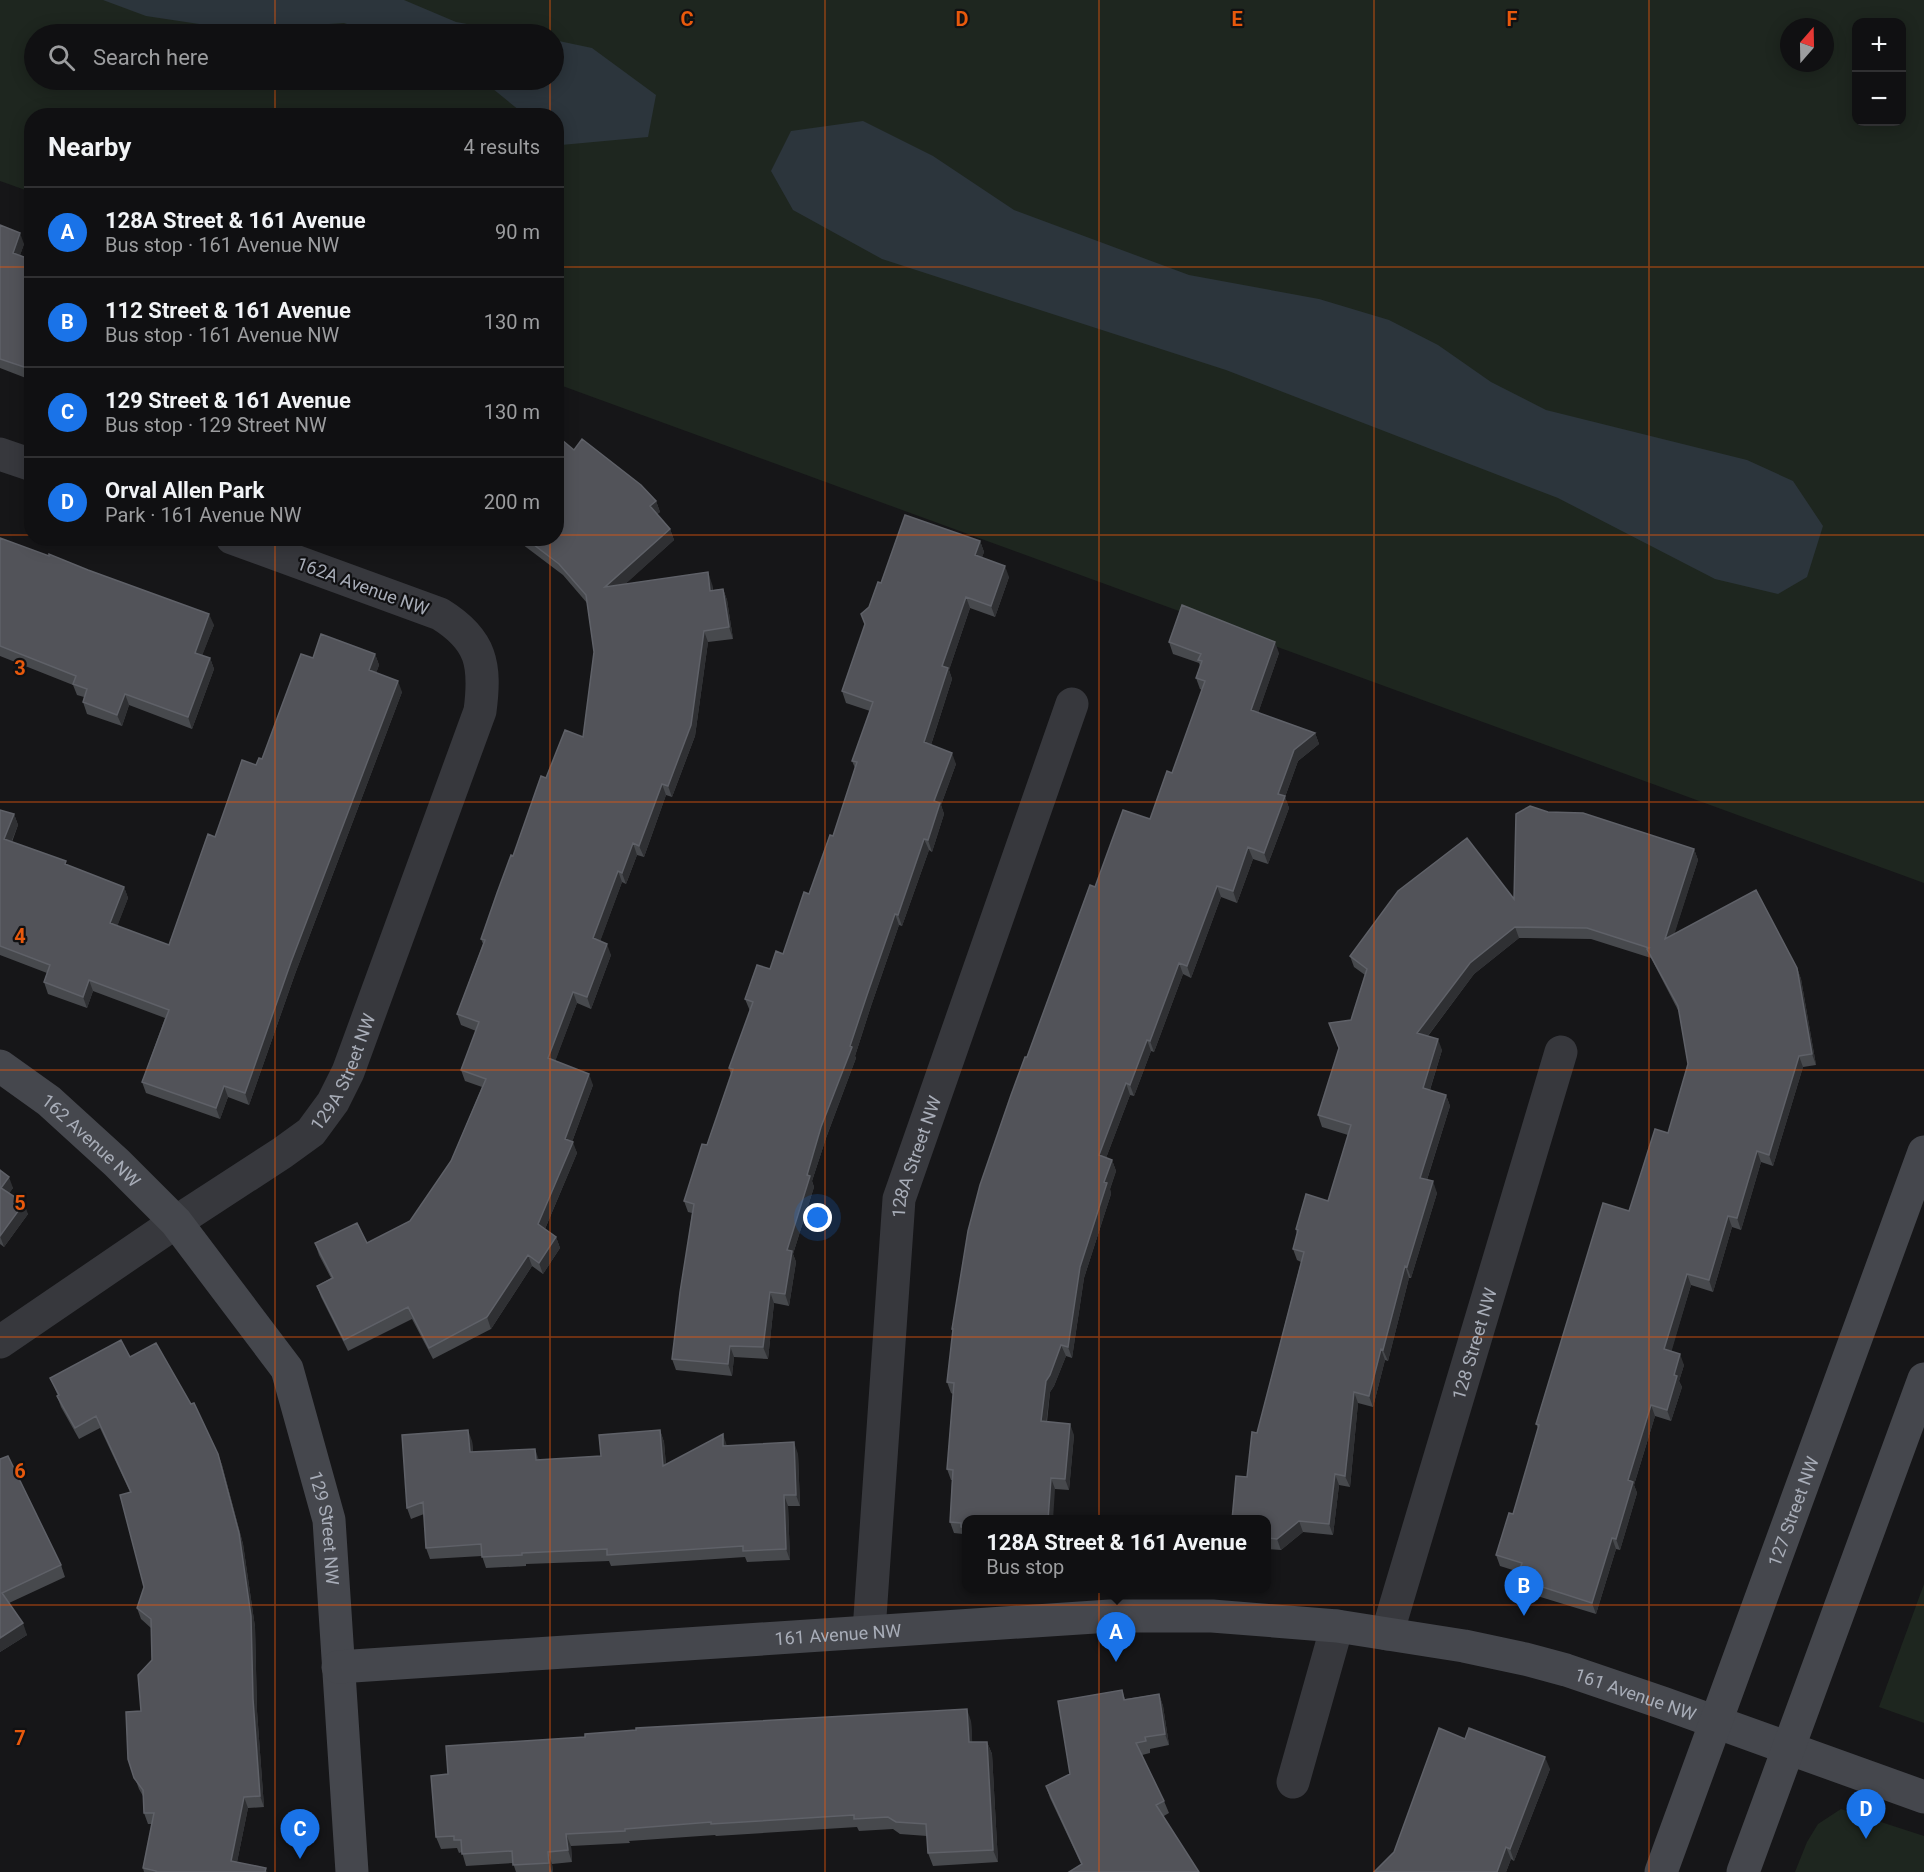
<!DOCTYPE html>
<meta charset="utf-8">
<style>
body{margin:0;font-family:Roboto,sans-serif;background:#19191b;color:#f1f3f6}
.controls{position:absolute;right:18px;top:18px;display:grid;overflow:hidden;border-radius:12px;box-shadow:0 3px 15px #0003}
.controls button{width:54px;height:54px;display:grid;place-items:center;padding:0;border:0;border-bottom:2px solid #303032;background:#101012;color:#f1f3f6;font:30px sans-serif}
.compass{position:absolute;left:1780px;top:18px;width:54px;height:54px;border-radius:50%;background:#101012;box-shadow:0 3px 15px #0003;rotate:20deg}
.you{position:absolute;left:818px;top:1218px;width:21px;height:21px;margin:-15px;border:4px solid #fff;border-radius:50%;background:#1a73e8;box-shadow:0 0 0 9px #1a73e833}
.badge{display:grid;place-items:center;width:39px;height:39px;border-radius:50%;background:#1a73e8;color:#fff;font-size:20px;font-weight:700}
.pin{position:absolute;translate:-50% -50px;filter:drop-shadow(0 2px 3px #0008)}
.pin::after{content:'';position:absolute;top:32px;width:21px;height:18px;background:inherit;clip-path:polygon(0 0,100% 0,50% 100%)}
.popup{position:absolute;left:962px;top:1515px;width:309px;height:78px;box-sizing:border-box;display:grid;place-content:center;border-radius:12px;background:#101012;filter:drop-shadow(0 2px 4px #0005);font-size:20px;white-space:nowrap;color:#9c9d9f}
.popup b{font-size:22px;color:#f1f3f6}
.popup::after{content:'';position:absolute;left:50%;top:100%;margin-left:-12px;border:12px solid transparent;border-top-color:#101012}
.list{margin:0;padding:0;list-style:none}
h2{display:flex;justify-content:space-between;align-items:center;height:78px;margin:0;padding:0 24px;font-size:26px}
h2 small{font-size:20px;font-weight:400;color:#9c9d9f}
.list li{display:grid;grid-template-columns:39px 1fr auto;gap:18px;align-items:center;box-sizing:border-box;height:90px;padding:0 24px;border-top:2px solid #303032}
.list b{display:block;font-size:22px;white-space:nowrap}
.list p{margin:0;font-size:20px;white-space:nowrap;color:#9c9d9f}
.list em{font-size:20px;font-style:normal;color:#9c9d9f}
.icon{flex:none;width:33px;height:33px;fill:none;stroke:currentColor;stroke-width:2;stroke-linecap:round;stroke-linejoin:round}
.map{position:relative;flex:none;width:1924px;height:1872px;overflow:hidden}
.search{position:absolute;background:#101012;box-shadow:0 3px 15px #0003;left:24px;top:24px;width:540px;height:66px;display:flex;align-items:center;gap:15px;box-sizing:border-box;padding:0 21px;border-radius:33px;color:#9c9d9f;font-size:22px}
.panel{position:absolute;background:#101012;box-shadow:0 3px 15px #0003;left:24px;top:108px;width:540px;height:438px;border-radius:24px}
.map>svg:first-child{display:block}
</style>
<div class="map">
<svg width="1924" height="1872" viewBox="0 0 1924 1872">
<rect width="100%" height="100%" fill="#161618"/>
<path fill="#1e261f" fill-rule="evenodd" d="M0 0H1924V883L557 384 556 116H32L31 192 0 181ZM1856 22H1902V122H1856ZM1789 27H1825V63H1789ZM34 34H554V80H34Z
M1924 1584V1723L1879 1707Z
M1841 1809 1924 1836V1872H1795L1807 1842 1818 1824Z"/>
<path fill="#2c353c" d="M103 0H404L456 22 523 34H377L344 23 239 30 146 16Z
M554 40 592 48 656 95 648 137 561 145 557 142 556 116 525 115 487 84 479 80H554Z
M863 121 933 156 1014 210 1189 275 1319 299 1389 320 1438 345 1491 382 1546 410 1747 460 1793 481 1823 526 1807 577 1778 594 1715 579 1558 498 1226 370 882 259 793 210 771 171 791 131Z"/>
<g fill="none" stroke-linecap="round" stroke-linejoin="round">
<g stroke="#37383d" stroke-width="33">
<path d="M0 454 32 465"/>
<path id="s1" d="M0 1342 176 1222 282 1153 311 1132 333 1102 348 1072 480 711C486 665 482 640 440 614L232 538"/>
<path id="s2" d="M869 1631 899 1199 1072 704"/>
<path id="s3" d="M1387 1634 1561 1052"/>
<path d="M1293 1782 1337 1626"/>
</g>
<g stroke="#45474d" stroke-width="33">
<path id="s4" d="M0 1066 49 1101 117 1163 176 1222 287 1369 329 1520 352 1872"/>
<path id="s5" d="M338 1667 1110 1616H1212L1337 1626 1464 1646 1525 1659 1566 1670 1663 1703 1924 1797"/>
<path id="s6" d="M1661 1872 1924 1152"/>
<path d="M1743 1872 1924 1379"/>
</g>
</g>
<path fill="#47494d" d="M0 225 24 244 20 255 32 260 31 380 0 368Z
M574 450 656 501 660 512 657 514 670 529 674 540 625 584H712L713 590 723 589 727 600 733 639 708 642 695 736 672 797 666 795 644 857 637 855 626 884 622 882 600 941 611 955 591 1009 577 1003 555 1061 593 1085 572 1142 577 1153 545 1229 556 1237 560 1248 543 1274 532 1266 491 1329 433 1359 412 1319 348 1351 321 1297 317 1286 331 1278 319 1255 315 1243H367L410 1221 451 1161 482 1087 465 1081 461 1070 476 1031 461 1025 457 1014 483 944 481 939 513 856 546 778 583 737 594 652 587 603 563 575 514 538H556Z
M0 538 214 625 202 655 210 658 214 669 192 729 129 705 122 726 87 714 83 702 84 697 77 695 73 685 0 656Z
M980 541 984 552 982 557 1009 577 995 617 970 608 949 670 952 679 931 745 956 764 941 805 944 814 932 852 929 850 902 926 899 925 871 1006 855 1056 856 1058 826 1138 812 1181 814 1187 793 1254 796 1262 789 1306 774 1303 768 1359 734 1357 732 1376 676 1370 672 1359 692 1213 688 1212 684 1201 707 1145 731 1075 729 1068 750 1011 745 999 783 954 809 894 833 836 855 768 852 761 870 711 846 703 842 691 865 624 869 607 881 583Z
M1169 642 1279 653 1258 713 1315 733 1319 744 1298 761 1285 797 1289 808 1268 864 1253 859 1237 903 1221 897 1191 978 1183 974 1154 1052 1151 1051 1134 1096 1130 1095 1106 1158 1112 1160 1116 1171 1110 1189 1111 1194 1084 1278 1072 1358 1066 1356 1054 1386 1050 1392 1047 1422 1074 1435 1069 1490 1055 1489 966 1520V1539H965L963 1534 954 1533 950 1522 952 1480H951L947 1469 953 1394 951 1393 947 1382 953 1332 952 1329 1027 1057 1095 887 1150 819 1172 773 1202 690 1200 689 1196 678 1200 666 1199 663 1173 654Z
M375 654 379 665 376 673 402 692 295 974 249 1105 228 1097 220 1119 146 1093 142 1082 165 1018 93 991 87 1008 48 994 44 982 47 973 0 955V810L14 814 18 825 12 842 67 865 124 887 128 898 117 926 169 945 215 837 256 765 262 759 313 658Z
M1548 812 1694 849 1698 860 1674 934 1797 968 1801 979 1816 1065 1803 1067 1773 1166 1761 1162 1741 1230 1732 1227 1713 1292 1691 1285 1671 1351 1684 1365 1679 1381 1682 1387 1671 1421 1655 1416 1634 1485 1637 1493 1620 1550 1616 1549 1596 1614 1534 1595 1533 1590 1522 1586 1518 1575 1519 1572 1500 1566 1496 1555 1513 1514 1538 1428 1536 1424 1629 1211 1668 1133 1688 1064 1679 1012 1651 958 1591 939 1519 938 1474 974 1428 1036 1442 1050 1430 1090 1446 1095 1450 1106 1427 1180 1437 1193 1411 1278H1409L1388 1361 1385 1360 1373 1407 1358 1403 1350 1487 1339 1485 1333 1535 1303 1532 1281 1550 1266 1549V1520L1247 1477 1257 1433 1301 1262 1297 1260 1293 1249 1297 1234 1296 1229 1328 1201 1348 1135 1322 1127 1318 1115 1351 1020 1365 975 1354 967 1350 956 1514 899Z
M0 1170 13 1188 9 1193 28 1214 4 1247 0 1244Z
M130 1357 218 1454 222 1465 243 1544 255 1627 257 1711 264 1807 248 1808 237 1862 268 1872H144L143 1868 152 1824H148L144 1813 143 1796 139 1789 128 1759 141 1711 152 1660 151 1628 141 1619 137 1608 144 1587 130 1492 100 1428 79 1439 61 1407 57 1396H58L50 1378Z
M660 1430 664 1442 666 1465 727 1446 798 1454 800 1506H788L790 1560 747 1562 745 1557 611 1566 609 1561 526 1564V1566L486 1568 482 1556 430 1559 426 1548 424 1514 411 1519 407 1508 472 1441 473 1452 539 1460 601 1456Z
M0 1459 61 1565 65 1577 9 1603 27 1635 0 1652Z
M1122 1690 1125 1699 1159 1694 1163 1706 1169 1745 1150 1749V1753L1142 1755 1164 1801 1169 1813 1081 1864 1050 1798 1046 1786 1070 1774Z
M971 1721 972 1742H987L992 1754 998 1862 933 1866 928 1853 927 1836 900 1834 893 1829 859 1831 857 1827 716 1836 715 1835 629 1841 630 1843 571 1846 572 1862 552 1864 553 1872H516L513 1863 466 1866 462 1852 459 1853 457 1848 441 1849 436 1837 448 1774Z
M1465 1739 1550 1769 1514 1861 1511 1859 1506 1872H1374L1394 1852Z"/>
<path fill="#2f3033" d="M20 233 24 244 17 264 13 253Z
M27 366 32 378 31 380 27 368Z
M656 501 660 512 654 517 650 506Z
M670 529 674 540 609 599 605 587Z
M980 541 984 552 979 566 975 555Z
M1005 566 1009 577 995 617 991 606Z
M708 572 712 584 714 602 710 591Z
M723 589 727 600 733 639 729 627Z
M966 597 970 608 949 670 952 679 928 754 924 742 942 666Z
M209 614 214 625 199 664 195 653Z
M704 631 708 642 695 736 672 797 668 786Z
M1275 642 1279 653 1255 722 1251 710Z
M375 654 379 665 373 682 369 670Z
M210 658 214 669 192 729 188 717Z
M398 681 402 692 295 974 249 1105 245 1093 291 962Z
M125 694 129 705 122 726 117 715Z
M1315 733 1319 744 1298 761 1285 797 1289 808 1268 864 1264 853 1278 794 1294 750Z
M952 753 956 764 941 805 944 814 932 852 928 840 934 801Z
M662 784 666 795 644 857 639 846Z
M14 814 18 825 8 850 4 839Z
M924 839 929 850 902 926 898 915Z
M633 843 637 855 626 884 622 873Z
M1248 847 1253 859 1237 903 1233 891Z
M1694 849 1698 860 1669 951 1665 939Z
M618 871 622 882 597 950 593 938Z
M1217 886 1221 897 1191 978 1187 966Z
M124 887 128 898 114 935 110 923Z
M895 914 899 925 871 1006 855 1056 856 1058 826 1138 812 1181 814 1187 793 1254 796 1262 789 1306 785 1294 787 1250 807 1175 821 1127Z
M1515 927 1519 938 1474 974 1421 1045 1417 1033 1470 963Z
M607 944 611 955 591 1009 587 997Z
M1179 963 1183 974 1154 1052 1150 1041Z
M1797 968 1801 979 1816 1065 1812 1054Z
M89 980 93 991 87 1008 83 997Z
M573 992 577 1003 552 1070 548 1058Z
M1438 1039 1442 1050 1427 1099 1423 1088Z
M1147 1040 1151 1051 1134 1096 1130 1085Z
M1799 1056 1803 1067 1773 1166 1769 1155Z
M589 1074 593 1085 569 1150 565 1139Z
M1126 1083 1130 1095 1103 1166 1099 1155Z
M224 1086 228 1097 220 1119 216 1108Z
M1446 1095 1450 1106 1424 1189 1420 1178Z
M573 1142 577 1153 542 1236 538 1224Z
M1757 1151 1761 1162 1741 1230 1737 1218Z
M1112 1160 1116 1171 1110 1189 1111 1194 1084 1278 1072 1358 1068 1347 1080 1267 1104 1182Z
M9 1177 13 1188 5 1199 1 1188Z
M1433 1181 1437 1193 1411 1278 1407 1267Z
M24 1203 28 1214 4 1247 0 1236Z
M1728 1216 1732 1227 1713 1292 1709 1280Z
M556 1237 560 1248 543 1274 539 1263Z
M528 1255 532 1266 491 1329 487 1317Z
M1405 1266 1409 1278 1388 1361 1383 1350Z
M1687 1274 1691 1285 1669 1360 1664 1349Z
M770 1292 774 1303 768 1359 763 1347Z
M1061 1345 1066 1356 1054 1386 1050 1392 1045 1432 1041 1421 1046 1381Z
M730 1346 734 1357 732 1376 728 1364Z
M1381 1349 1385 1360 1373 1407 1369 1396Z
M1680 1354 1684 1365 1679 1381 1682 1387 1671 1421 1667 1410 1674 1375Z
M1354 1392 1358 1403 1350 1487 1345 1476Z
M1651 1405 1655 1416 1634 1485 1637 1493 1620 1550 1616 1539 1628 1480Z
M1070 1424 1074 1435 1069 1490 1065 1479Z
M468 1430 472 1441 474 1464 470 1452Z
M660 1430 664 1442 667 1478 663 1466Z
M723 1434 727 1446H723Z
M794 1442 798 1454 800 1506 796 1495Z
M535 1449 539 1460H536Z
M218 1454 222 1465 243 1544 255 1627 257 1711 264 1807 260 1796Z
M1335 1474 1339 1485 1333 1535 1329 1524Z
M1051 1478 1055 1489 1053 1520H1048Z
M784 1495 788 1506 790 1560 786 1549Z
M1299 1521 1303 1532 1281 1550 1277 1539Z
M1612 1538 1616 1549 1596 1614 1592 1603Z
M23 1623 27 1635 0 1652V1638Z
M1159 1694 1163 1706 1169 1745 1165 1734Z
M967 1709 971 1721 973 1754 969 1742Z
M987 1742 992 1754 998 1862 993 1850Z
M1545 1757 1550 1769 1514 1861 1510 1849Z
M244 1797 248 1808 235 1872 231 1861Z
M566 1834 571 1846 572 1862 568 1850Z
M1506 1847 1511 1859 1506 1872H1497Z
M548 1852 552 1864 553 1872H552L549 1863Z"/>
<path fill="#525359" stroke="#5f6168" stroke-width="1.5" d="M0 225 20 233 13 253 32 260V368L27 366V368L0 359Z
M556 435 574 450 582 439 641 485 656 501 650 506 670 529 605 587 708 572 710 591 723 589 729 627 704 631 691 725 668 786 662 784 639 846 633 843 622 873 618 871 593 938 607 944 587 997 573 992 548 1058 589 1074 565 1139 573 1142 538 1224 556 1237 539 1263 528 1255 487 1317 429 1348 408 1307 344 1340 317 1286 333 1278 315 1243 357 1223 367 1243 410 1221 451 1161 486 1079 461 1070 479 1022 457 1014 485 940 481 939 497 893 511 855 513 856 541 776 546 778 565 730 583 737 594 652 586 595 559 564 525 538H556Z
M905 515 980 541 975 555 1005 566 991 606 966 597 942 666 948 668 924 742 952 753 934 801 940 803 928 840 924 839 898 915 895 914 867 995 850 1046 852 1047 821 1127 807 1175 810 1176 787 1250 792 1251 785 1294 770 1292 763 1347 730 1346 728 1364 672 1359 680 1292 694 1204 684 1201 702 1144 707 1145 733 1069 729 1068 753 1002 745 999 757 965 770 969 776 951 783 954 804 892 809 894 830 835 833 836 857 762 852 761 873 702 842 691 865 624 861 614 869 607 878 582 881 583Z
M0 538 49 556V554L88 570 209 614 195 653 210 658 188 717 125 694 117 715 83 702 87 689 73 684 76 676 0 646Z
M1182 605 1275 642 1251 710 1315 733 1294 750 1278 794 1285 796 1264 853 1248 847 1233 891 1217 886 1187 966 1179 963 1150 1041 1147 1040 1130 1085 1126 1083 1099 1155 1112 1160 1104 1182 1107 1183 1080 1267 1068 1347 1061 1345 1050 1375 1046 1381 1041 1421 1070 1424 1065 1479 1051 1478 1048 1520H966V1528L961 1527V1523L950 1522 953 1470 947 1469 954 1383 947 1382 953 1329H952L968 1231 980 1185 1011 1095 1025 1057H1027L1090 885 1095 887 1123 810 1150 819 1167 771 1172 773 1205 681 1196 678 1202 661 1198 660 1201 654 1169 642Z
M321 634 375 654 369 670 398 681 291 962 245 1093 224 1086 216 1108 142 1082 169 1010 89 980 83 997 44 982 50 965 0 946V810L14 814 4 839 66 861 65 864 124 887 110 923 169 945 208 834 215 837 242 760 256 765 259 758 262 759 301 654 313 658Z
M1530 806 1548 812 1583 813 1694 849 1665 939 1756 890 1797 968 1812 1054 1799 1056 1769 1155 1757 1151 1737 1218 1728 1216 1709 1280 1687 1274 1664 1349 1680 1354 1674 1375 1677 1376 1667 1410 1651 1405 1628 1480 1633 1482 1616 1539 1612 1538 1592 1603 1530 1583 1531 1579 1518 1575 1522 1563 1496 1555 1509 1513 1513 1514 1539 1425 1536 1424 1603 1203 1629 1211 1655 1129 1668 1133 1688 1064 1678 1006 1647 949 1649 948 1587 928 1515 927 1470 963 1417 1033 1438 1039 1423 1088 1446 1095 1420 1178 1433 1181 1407 1267 1405 1266 1383 1350 1381 1349 1369 1396 1354 1392 1345 1476 1335 1474 1329 1524 1299 1521 1277 1539 1266 1538V1520H1232L1236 1476 1247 1477 1252 1432 1257 1433 1304 1252 1293 1249 1298 1230 1296 1229 1306 1194 1328 1201 1351 1125 1318 1115 1339 1048 1329 1023 1351 1020 1367 969 1350 956 1398 891 1467 838 1514 899 1516 814Z
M0 1170 9 1177 1 1188 24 1203 0 1236Z
M121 1340 130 1357 156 1343 191 1404 194 1403 218 1454 239 1533 251 1616 253 1699 260 1796 244 1797 231 1861 266 1868 265 1872H156V1871L143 1868 154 1813H144L143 1790 134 1778 128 1759 126 1712 141 1711 138 1675 152 1660 151 1619 137 1608 144 1587 120 1495 131 1492 96 1416 75 1428 57 1396 59 1395 50 1378Z
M468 1430 470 1452 535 1449 536 1460 601 1456 599 1435 660 1430 663 1466 723 1434V1446L794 1442 796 1495H784L786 1549 743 1551V1546L607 1555V1549L522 1553V1555L482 1557 481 1544 426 1548 423 1502 407 1508 402 1435Z
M8 1456 61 1565 2 1593 23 1623 0 1638V1459Z
M1122 1690 1124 1700 1159 1694 1165 1734 1145 1737 1146 1741 1136 1743 1164 1801 1156 1805 1199 1872H1069L1082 1864 1046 1786 1070 1774 1058 1701Z
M967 1709 969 1742H987L993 1850 928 1853 926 1824 896 1822 888 1817 854 1819V1815L711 1824V1822L625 1829V1831L566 1834 568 1850 548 1852 549 1863 513 1865 512 1851 462 1854 461 1840H454V1836L436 1837 431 1776 448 1774 446 1746 585 1737V1734L636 1730V1728Z
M1439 1728 1465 1739 1469 1728 1545 1757 1510 1849 1506 1847 1497 1872H1374L1394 1852Z"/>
<path fill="none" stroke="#e8590c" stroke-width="1.5" stroke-opacity="0.55" d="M275 0V34M550 0V34M825 0V1872M1099 0V1872M1374 0V1872M1649 0V1872M275 80V116M550 80V116M0 267H32M556 267H1924M0 535H32M556 535H1924M275 538V1872M550 538V1872M0 802H1924M0 1070H1924M0 1337H1924M0 1605H1924"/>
<g text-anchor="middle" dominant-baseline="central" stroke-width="4.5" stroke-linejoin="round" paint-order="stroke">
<g font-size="18" fill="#a8adb8" stroke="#111113">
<text transform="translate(363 586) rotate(20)">162A Avenue NW</text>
<text stroke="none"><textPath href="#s1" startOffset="444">129A Street NW</textPath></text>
<text stroke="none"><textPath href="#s4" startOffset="118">162 Avenue NW</textPath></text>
<text stroke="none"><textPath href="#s2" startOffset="478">128A Street NW</textPath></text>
<text stroke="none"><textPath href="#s3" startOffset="303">128 Street NW</textPath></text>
<text stroke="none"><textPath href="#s6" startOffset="384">127 Street NW</textPath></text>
<text stroke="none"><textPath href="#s4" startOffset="584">129 Street NW</textPath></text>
<text stroke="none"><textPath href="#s5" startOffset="501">161 Avenue NW</textPath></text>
<text stroke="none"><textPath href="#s5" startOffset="1308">161 Avenue NW</textPath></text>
</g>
</g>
<g font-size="20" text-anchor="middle" font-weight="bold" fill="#e8590c" stroke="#111113" stroke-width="4.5" stroke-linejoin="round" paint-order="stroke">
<text x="687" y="26">C</text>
<text x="962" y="26">D</text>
<text x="1237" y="26">E</text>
<text x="1512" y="26">F</text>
<text x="20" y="675">3</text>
<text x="20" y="943">4</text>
<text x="20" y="1210">5</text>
<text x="20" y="1478">6</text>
<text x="20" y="1745">7</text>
</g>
</svg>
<div class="controls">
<button>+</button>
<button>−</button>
</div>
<svg class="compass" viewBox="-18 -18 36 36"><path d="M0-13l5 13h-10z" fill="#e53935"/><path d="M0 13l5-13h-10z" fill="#9c9d9f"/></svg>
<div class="you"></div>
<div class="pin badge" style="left:1116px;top:1662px">A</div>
<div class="popup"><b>128A Street &amp; 161 Avenue</b>Bus stop</div>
<div class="pin badge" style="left:1524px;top:1616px">B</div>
<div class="pin badge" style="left:300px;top:1859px">C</div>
<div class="pin badge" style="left:1866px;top:1839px">D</div>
<div class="search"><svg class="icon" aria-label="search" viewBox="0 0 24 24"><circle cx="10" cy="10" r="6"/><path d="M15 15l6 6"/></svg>Search here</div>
<section class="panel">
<h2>Nearby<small>4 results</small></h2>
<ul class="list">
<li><span class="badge">A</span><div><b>128A Street &amp; 161 Avenue</b><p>Bus stop · 161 Avenue NW</p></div><em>90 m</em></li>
<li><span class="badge">B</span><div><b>112 Street &amp; 161 Avenue</b><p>Bus stop · 161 Avenue NW</p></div><em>130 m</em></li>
<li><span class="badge">C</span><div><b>129 Street &amp; 161 Avenue</b><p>Bus stop · 129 Street NW</p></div><em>130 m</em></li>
<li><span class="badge">D</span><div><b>Orval Allen Park</b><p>Park · 161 Avenue NW</p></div><em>200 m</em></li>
</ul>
</section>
</div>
